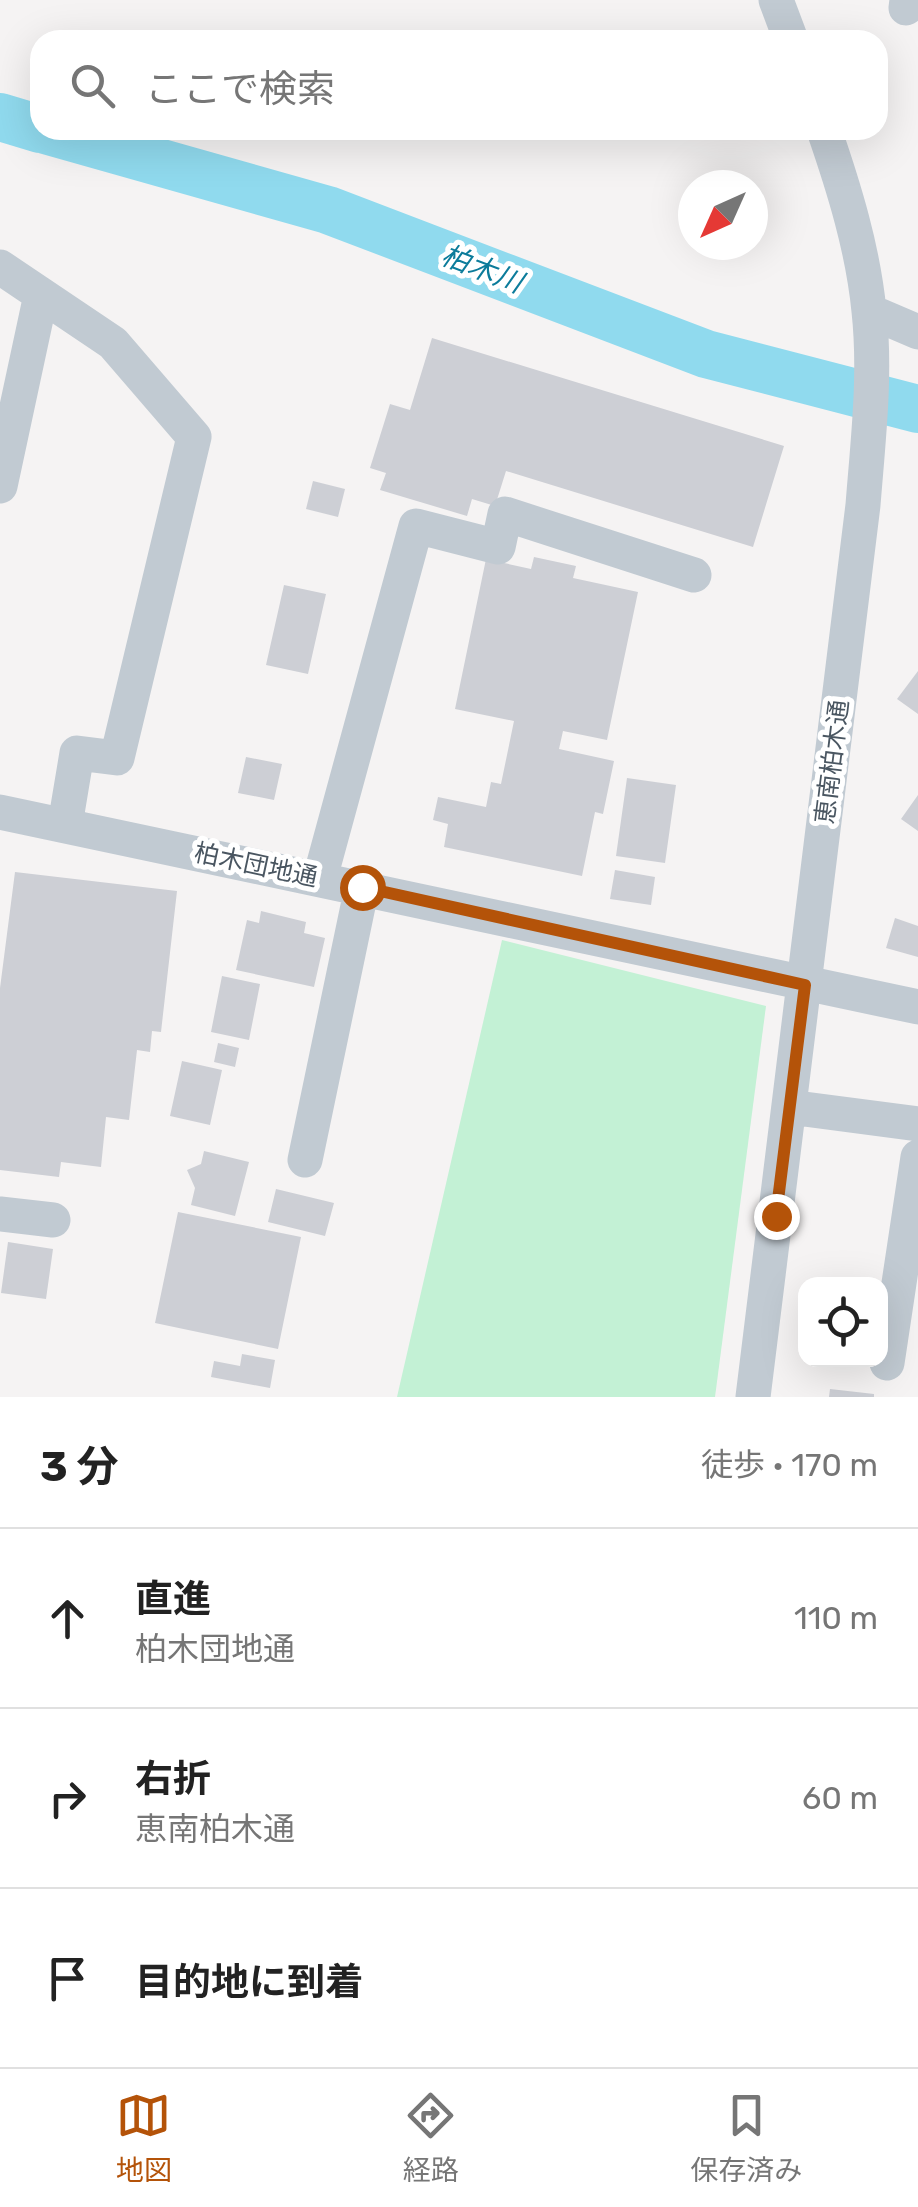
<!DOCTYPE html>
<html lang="ja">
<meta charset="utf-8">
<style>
body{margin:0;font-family:Rubik,"Noto Sans JP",sans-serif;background:#f6f6f6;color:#222}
.controls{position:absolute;right:30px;bottom:30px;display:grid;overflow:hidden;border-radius:20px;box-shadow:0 10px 40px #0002}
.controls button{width:90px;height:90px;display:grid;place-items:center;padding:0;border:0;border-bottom:2px solid #e0e0e0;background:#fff;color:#222;font:50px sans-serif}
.compass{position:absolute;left:678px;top:170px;width:90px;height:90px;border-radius:50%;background:#fff;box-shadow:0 10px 40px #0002;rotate:225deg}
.stop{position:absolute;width:30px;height:30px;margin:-22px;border:8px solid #b45309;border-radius:50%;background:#fff}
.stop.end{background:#b45309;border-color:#fff;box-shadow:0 2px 10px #0008}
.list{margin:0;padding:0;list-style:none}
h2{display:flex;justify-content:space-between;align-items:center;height:130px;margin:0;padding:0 40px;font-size:42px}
h2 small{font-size:32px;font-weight:400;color:#767676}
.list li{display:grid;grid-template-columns:65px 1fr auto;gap:30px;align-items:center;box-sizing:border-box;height:180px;padding:0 40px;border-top:2px solid #e0e0e0}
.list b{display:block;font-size:38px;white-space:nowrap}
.list p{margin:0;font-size:32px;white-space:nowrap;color:#767676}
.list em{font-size:32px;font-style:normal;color:#767676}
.icon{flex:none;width:55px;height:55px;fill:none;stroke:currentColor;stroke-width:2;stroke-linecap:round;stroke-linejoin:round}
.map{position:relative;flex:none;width:918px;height:1397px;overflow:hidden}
.search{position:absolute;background:#fff;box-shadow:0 10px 40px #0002;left:30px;right:30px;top:30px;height:110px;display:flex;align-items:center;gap:25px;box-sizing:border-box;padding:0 35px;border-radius:30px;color:#767676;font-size:38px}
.sheet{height:670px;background:#fff}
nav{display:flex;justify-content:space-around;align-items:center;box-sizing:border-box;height:140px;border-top:2px solid #e0e0e0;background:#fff;font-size:28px;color:#767676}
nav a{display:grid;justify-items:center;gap:5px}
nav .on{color:#b45309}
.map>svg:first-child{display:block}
</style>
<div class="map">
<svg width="918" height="1397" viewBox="0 0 918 1397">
<rect width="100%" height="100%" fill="#f5f3f3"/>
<path fill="#c3f1d5" d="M502 940 766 1006 715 1397H397Z"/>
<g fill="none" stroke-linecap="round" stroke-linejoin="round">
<path stroke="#90daee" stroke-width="48" d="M0 117 40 129
M45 130 328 210 706 354 918 409"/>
</g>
<path fill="#cdcfd5" d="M432 338 784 446 753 547 506 471 495 506 472 499 467 516 380 490 386 473 370 468 390 404 410 410Z
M313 481 345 489 338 517 306 509Z
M534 557 576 566 573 578 638 592 607 740 563 731 559 749 614 761 603 814 595 812 582 876 444 847 448 824 433 820 438 797 486 807 491 782 501 784 514 721 455 709 486 559 531 569Z
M284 585 326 594 308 674 266 665Z
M918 671V714L897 699Z
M246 757 282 764 274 800 238 793Z
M627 778 676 785 665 863 616 856Z
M918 795V831L901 819Z
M615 870 655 877 651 905 610 899Z
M15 872 177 891 161 1032 152 1031 150 1052 137 1050 129 1120 106 1117 101 1167 61 1162 59 1177 0 1170V988Z
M261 911 306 922 304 933 325 938 314 987 236 970 247 920 259 923Z
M895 918 918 926V957L886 948Z
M222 976 260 984 249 1040 211 1032Z
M218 1043 239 1048 235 1067 214 1062Z
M182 1061 222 1070 210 1125 170 1116Z
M204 1151 249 1162 235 1216 191 1205 195 1188 187 1170 201 1164Z
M276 1189 334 1203 325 1236 268 1222Z
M178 1212 301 1237 278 1349 155 1323Z
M8 1242 53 1249 46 1299 1 1293Z
M242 1354 275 1360 270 1388 211 1377 214 1361 240 1366Z
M830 1389 874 1394V1397H829Z"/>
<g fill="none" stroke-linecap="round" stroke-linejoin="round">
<path stroke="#c1cad2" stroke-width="35" d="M776 0 791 40
M906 8 907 0
M0 267 113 343 194 437 117 758 77 753 65 825
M869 311 918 332
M0 486 41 295
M0 812 918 1007
M320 878 416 526 498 547 505 514 694 575
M789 1107 918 1124
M305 1160 362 887
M0 1214 53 1220
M887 1363 918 1157
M753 1397 863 505C868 441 876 375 869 311 863 249 844 188 824 130"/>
</g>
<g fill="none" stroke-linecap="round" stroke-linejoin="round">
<path stroke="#b45309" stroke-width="12" d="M362 887 805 985 776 1216"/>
</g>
<g text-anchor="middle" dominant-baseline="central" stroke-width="10" stroke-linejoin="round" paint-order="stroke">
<g font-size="25" fill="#4a5661" stroke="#fff">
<text transform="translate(832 762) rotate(-83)">恵南柏木通</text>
<text transform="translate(256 865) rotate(12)">柏木団地通</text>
</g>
<g font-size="28" font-style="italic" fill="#0c7c9b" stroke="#fff">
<text transform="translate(482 269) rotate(21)">柏木川</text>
</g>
</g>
</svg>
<div class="controls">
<button><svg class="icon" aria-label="locate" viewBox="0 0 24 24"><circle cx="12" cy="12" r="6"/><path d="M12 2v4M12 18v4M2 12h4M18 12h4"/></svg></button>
</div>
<svg class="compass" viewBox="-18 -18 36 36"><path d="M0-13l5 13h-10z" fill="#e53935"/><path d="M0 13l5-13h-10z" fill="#767676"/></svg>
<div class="stop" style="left:362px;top:887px"></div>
<div class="stop end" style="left:776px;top:1216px"></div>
<div class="search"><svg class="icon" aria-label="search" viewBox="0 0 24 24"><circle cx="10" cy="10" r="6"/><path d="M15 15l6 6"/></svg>ここで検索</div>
</div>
<section class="sheet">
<h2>3 分<small>徒歩 · 170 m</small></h2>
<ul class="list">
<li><svg class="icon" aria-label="ahead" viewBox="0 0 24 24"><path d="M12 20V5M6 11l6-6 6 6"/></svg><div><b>直進</b><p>柏木団地通</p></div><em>110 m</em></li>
<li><svg class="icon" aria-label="right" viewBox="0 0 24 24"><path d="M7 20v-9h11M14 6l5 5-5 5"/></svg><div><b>右折</b><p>恵南柏木通</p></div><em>60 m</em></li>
<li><svg class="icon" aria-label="arrive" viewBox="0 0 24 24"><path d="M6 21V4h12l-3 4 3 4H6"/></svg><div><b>目的地に到着</b></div></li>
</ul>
</section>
<nav>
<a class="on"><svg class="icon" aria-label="map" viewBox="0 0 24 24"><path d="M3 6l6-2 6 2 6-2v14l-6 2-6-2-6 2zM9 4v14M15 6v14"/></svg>地図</a>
<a><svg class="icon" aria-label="directions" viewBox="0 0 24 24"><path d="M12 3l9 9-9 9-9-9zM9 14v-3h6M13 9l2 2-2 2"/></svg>経路</a>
<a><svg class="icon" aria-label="saved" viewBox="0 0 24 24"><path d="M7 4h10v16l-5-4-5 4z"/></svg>保存済み</a>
</nav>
